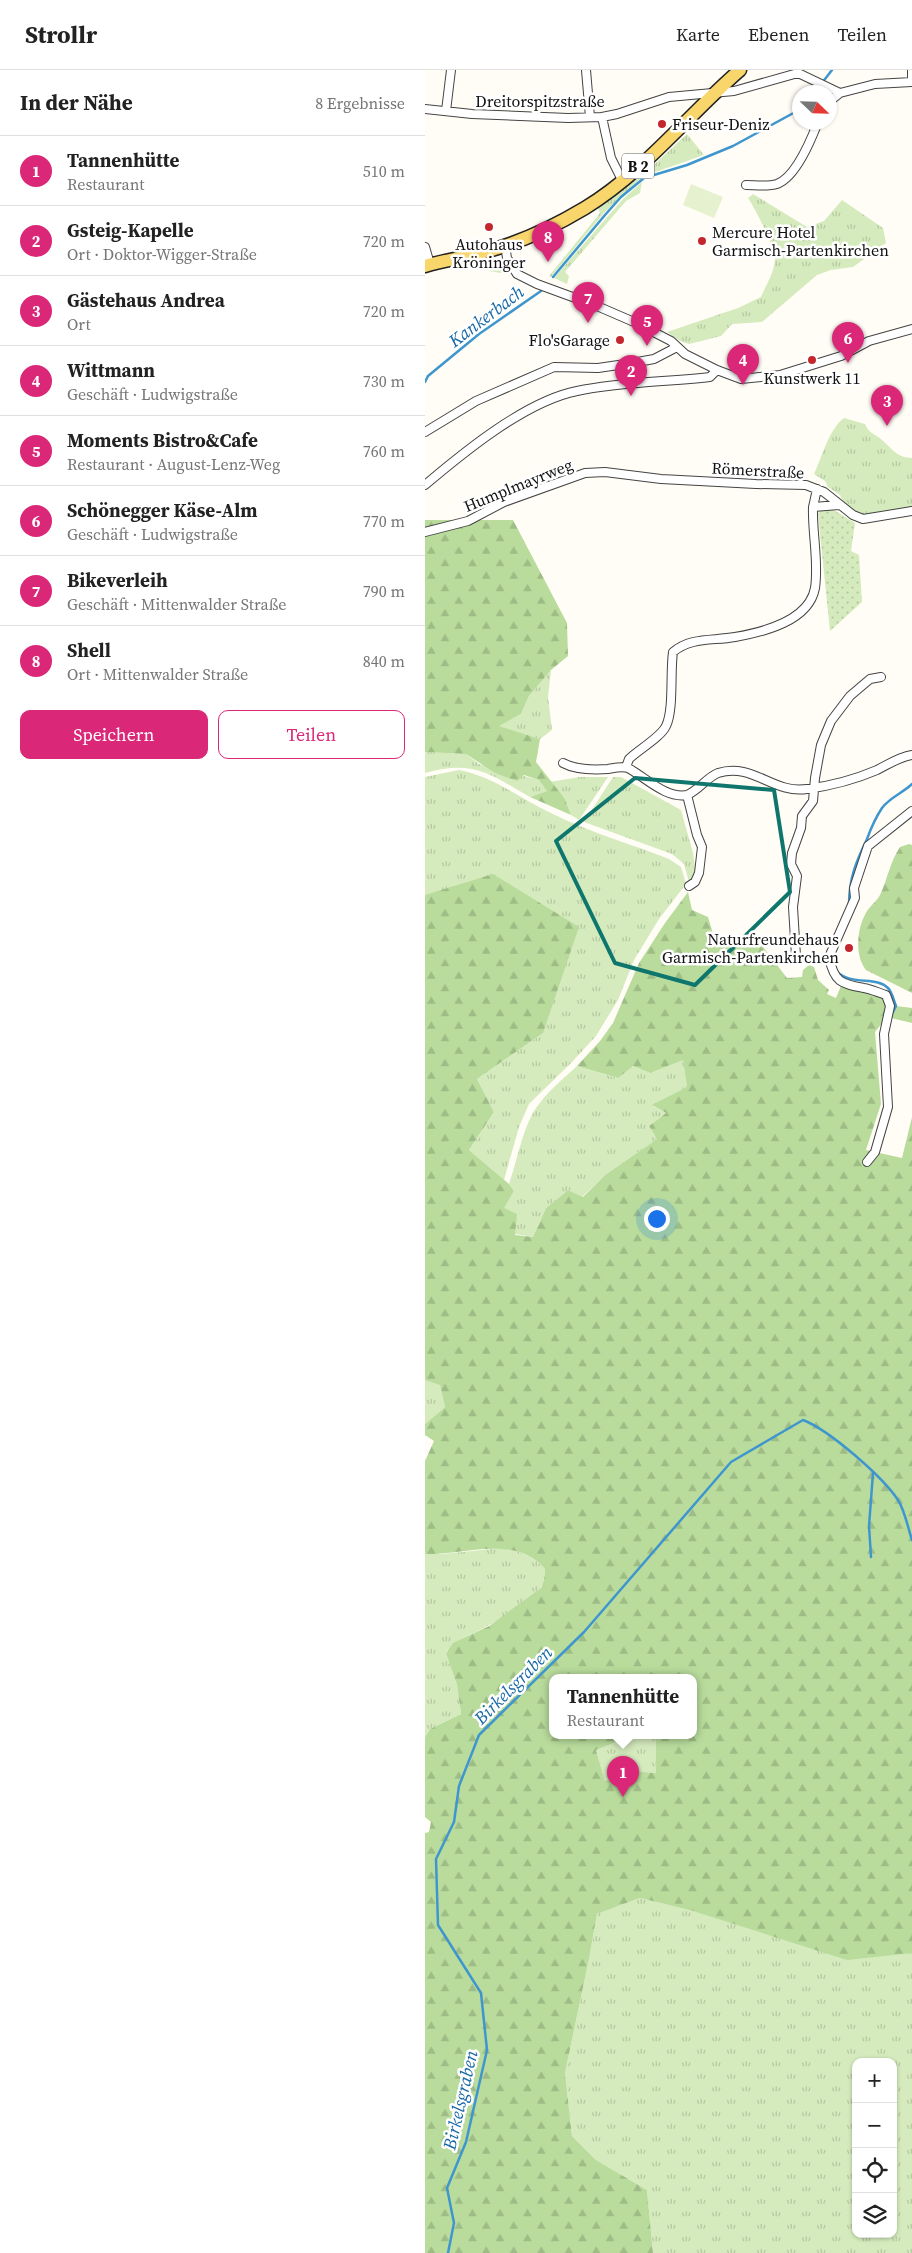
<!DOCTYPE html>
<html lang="de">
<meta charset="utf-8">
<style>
body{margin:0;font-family:"Source Serif 4",serif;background:#f2f2f2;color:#222}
.controls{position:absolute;right:15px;bottom:15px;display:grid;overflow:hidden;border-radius:10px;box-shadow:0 1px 4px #0004}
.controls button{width:45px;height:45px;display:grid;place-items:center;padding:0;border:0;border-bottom:1px solid #e0e0e0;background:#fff;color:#222;font:25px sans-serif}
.compass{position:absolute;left:367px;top:15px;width:45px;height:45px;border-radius:50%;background:#fff;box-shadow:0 1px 4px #0004;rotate:113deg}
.you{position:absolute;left:231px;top:1148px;width:18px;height:18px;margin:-12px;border:4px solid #fff;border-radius:50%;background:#1a73e8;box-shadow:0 0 0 8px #1a73e833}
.badge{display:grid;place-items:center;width:32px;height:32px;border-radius:50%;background:#db2777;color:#fff;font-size:16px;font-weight:700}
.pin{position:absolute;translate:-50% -41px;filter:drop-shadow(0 1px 2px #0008)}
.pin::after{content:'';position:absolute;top:26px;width:18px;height:15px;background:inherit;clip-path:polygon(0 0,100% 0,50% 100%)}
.popup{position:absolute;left:124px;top:1604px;width:148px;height:65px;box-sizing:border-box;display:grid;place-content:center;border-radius:10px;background:#fff;filter:drop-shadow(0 1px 4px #0005);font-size:16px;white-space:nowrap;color:#767676}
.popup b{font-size:19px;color:#222}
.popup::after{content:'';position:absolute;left:50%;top:100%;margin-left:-10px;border:10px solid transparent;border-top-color:#fff}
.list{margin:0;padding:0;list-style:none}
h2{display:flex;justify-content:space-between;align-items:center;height:65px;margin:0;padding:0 20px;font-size:21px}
h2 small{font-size:16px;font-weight:400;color:#767676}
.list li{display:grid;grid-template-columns:32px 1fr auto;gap:15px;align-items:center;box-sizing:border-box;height:70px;padding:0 20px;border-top:1px solid #e0e0e0}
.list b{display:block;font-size:19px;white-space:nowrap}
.list p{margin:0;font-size:16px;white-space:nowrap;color:#767676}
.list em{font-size:16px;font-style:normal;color:#767676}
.actions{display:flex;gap:10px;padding:15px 20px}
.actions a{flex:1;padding:11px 0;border:1px solid #db2777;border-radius:10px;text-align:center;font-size:18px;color:#db2777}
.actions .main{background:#db2777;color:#fff}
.icon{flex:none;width:28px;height:28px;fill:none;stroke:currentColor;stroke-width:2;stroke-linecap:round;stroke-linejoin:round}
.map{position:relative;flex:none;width:487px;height:2183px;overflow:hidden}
header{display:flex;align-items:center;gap:30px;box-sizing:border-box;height:70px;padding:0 25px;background:#fff;border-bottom:1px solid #e0e0e0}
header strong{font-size:24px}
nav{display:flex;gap:28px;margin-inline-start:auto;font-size:18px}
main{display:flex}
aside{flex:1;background:#fff}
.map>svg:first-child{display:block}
</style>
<header>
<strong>Strollr</strong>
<nav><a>Karte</a><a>Ebenen</a><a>Teilen</a></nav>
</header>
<main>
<aside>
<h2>In der Nähe<small>8 Ergebnisse</small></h2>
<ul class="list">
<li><span class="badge">1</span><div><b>Tannenhütte</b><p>Restaurant</p></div><em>510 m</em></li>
<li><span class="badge">2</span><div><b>Gsteig-Kapelle</b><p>Ort · Doktor-Wigger-Straße</p></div><em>720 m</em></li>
<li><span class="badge">3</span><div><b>Gästehaus Andrea</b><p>Ort</p></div><em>720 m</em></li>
<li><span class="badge">4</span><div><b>Wittmann</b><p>Geschäft · Ludwigstraße</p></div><em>730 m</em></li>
<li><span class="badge">5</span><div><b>Moments Bistro&amp;Cafe</b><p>Restaurant · August-Lenz-Weg</p></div><em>760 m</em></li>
<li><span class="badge">6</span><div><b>Schönegger Käse-Alm</b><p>Geschäft · Ludwigstraße</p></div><em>770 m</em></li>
<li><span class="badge">7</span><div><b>Bikeverleih</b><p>Geschäft · Mittenwalder Straße</p></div><em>790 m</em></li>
<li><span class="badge">8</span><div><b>Shell</b><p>Ort · Mittenwalder Straße</p></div><em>840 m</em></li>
</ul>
<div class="actions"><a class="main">Speichern</a><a>Teilen</a></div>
</aside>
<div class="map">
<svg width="487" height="2183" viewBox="0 0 487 2183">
<defs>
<pattern id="grass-tufts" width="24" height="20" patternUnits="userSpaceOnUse" patternTransform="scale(1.25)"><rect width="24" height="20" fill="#d5ebbd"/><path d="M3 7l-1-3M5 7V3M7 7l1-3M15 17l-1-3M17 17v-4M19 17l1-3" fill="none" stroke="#b6c8a1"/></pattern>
<pattern id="forest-firs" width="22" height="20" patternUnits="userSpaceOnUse" patternTransform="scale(1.25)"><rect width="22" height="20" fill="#b9dc9c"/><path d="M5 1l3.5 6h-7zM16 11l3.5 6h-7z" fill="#9ebc85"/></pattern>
<pattern id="garden-dots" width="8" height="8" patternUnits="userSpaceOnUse" patternTransform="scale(1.25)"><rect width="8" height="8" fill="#d5ebbd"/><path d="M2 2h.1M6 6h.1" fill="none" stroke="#b6c8a1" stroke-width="1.8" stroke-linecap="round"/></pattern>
</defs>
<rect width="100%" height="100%" fill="#fffdf5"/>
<path fill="url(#grass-tufts)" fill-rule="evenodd" d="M262 64 279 85 222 105 220 103Z
M213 107 215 109 179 143 126 207 124 206 175 143 173 138Z
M217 112 215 123 201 131 140 202 144 206 142 214 129 208 198 129Z
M328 124 382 157 399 151 417 130 458 158 461 173 428 197 406 200 392 205 337 252 307 254 296 266 264 274 255 271 242 262 313 238 336 227C341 215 349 203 350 190 351 179 330 138 323 128Z
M71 188 80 194 76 203 40 197Z
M419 348 440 354C444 364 451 364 457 370 467 379 473 388 487 388V438L451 447 434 446 422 438 415 425 403 417 400 411 389 404C397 387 404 359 419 348Z
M126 600 123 627 127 660 115 669 73 656 96 644 104 626Z
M0 682 41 684 54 694 114 710 123 721 105 727C63 703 49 690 0 703Z
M34 700C70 707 97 730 130 745 167 763 206 774 244 789L256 797 261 814 234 849 209 890 193 930 171 966 147 992 104 1034 94 1057 79 1110 44 1080 69 1042 52 1009 118 963 0 825V707Z
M155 707H183L154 750 146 745 140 729 124 712Z
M188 707H196L256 740 268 783 271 804 264 812 259 794 247 784 159 752Z
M258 989 262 1017 228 1036 241 1043 224 1056 232 1069 180 1105 157 1127 143 1120 121 1138 108 1167 90 1164 78 1138 89 1121 84 1114C93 1089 97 1059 111 1038 122 1022 138 1009 152 996L192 1008 208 996 225 1003Z
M0 1310 15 1314 20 1337 0 1354Z
M77 1478C95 1482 108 1485 120 1499 119 1505 120 1513 115 1518 107 1528 74 1550 62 1556 47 1565 32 1568 21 1582L32 1615 36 1644 5 1659 0 1667V1484H17Z
M207 1666H231V1703L206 1701 180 1711 171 1680Z
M215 1828 268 1841 487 1883V2183H228L222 2120 171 2090 147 2066 140 2003 164 1889 172 1844ZM431 1992H468V2164H431Z"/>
<path fill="url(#forest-firs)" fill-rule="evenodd" d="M0 450H88L142 553 143 586 126 600 104 626 96 644 74 656 115 669 111 692 140 729 146 745 105 727 122 721 114 710 99 705 92 711 70 703 41 684 0 682Z
M484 774 487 775V923L441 900C429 885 432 857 442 841 446 835 453 830 456 823 463 807 465 792 475 777Z
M68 804 154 857 118 963 52 1009 69 1042 44 1080 84 1114 89 1121 79 1138 92 1144 90 1165 108 1167 121 1138 143 1120 158 1127 180 1105 232 1069 224 1056 241 1043 227 1035 262 1017 258 990 225 1003 208 996 193 1008 152 996 175 971 188 953 214 893 240 853 263 822 267 840 283 847 289 867 332 869 362 908 377 907 378 900 384 895 389 897 393 910 404 920 402 924 411 928 416 916 418 918 425 916 461 925 465 936 458 952 450 962 456 1034 441 1080 477 1088 487 1047V1883L422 1890 268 1841 215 1828 172 1844 164 1889 140 2003 147 2066 171 2090 222 2120 228 2183H0V1763L4 1762 6 1752 0 1747V1667L5 1659 36 1644 32 1615 21 1583 28 1573 64 1556 116 1518 119 1510 120 1499C90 1464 40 1485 0 1484V1391L9 1371 0 1365V1354L20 1337 15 1315 0 1310V825ZM128 1608H268V1666H231V1703L206 1701 180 1711 171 1680 207 1666H128Z
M471 936 487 938V953L466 948Z"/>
<path fill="url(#garden-dots)" d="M396 438 407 439 430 453 426 481 434 485 437 532 405 561 393 444Z"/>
<path fill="#e6f2cf" d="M266 114 298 127 289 148 258 135Z"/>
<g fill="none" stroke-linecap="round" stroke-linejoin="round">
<path stroke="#3f96cf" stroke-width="2.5" d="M390 22 407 0
M128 207 180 145 196 127 219 108 262 95 308 76 374 40
M0 312 3 306 54 264 116 221
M424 835C424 808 431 792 442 769 446 758 451 747 457 738 465 727 478 723 487 714
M405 878 410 865
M412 902C428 916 451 906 463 918 467 922 469 931 471 936L466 946
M446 1487 444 1456 448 1403
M23 2183 29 2153 22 2118 41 2072 62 1980 56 1923 13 1855 11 1789 29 1752 34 1716 54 1665 159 1562 306 1392 378 1350C404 1360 457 1406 473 1430 480 1441 483 1458 487 1470"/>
<g stroke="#444" stroke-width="10">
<path id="street" d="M161 0 165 47
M487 0V11
M404 32 415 23
M0 39 47 44 143 48 177 47 192 44 244 27 309 21 373 3 415 23 450 14 487 12
M21 41 26 0
M177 47 186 88 197 110
M321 115C330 115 343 117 352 114 371 107 386 70 393 52
M80 175 82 188 92 204 112 214 172 236 209 252 246 271 260 284 292 300 316 309 355 305 416 286 444 271 487 259
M0 177 5 194
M0 362 51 331 129 297 173 298 207 293 229 289 252 277
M0 415C39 382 101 331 152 321 195 312 241 312 285 307L292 300
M388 437 392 419
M0 462 43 451 79 432 160 403 180 402 236 409 331 414 381 415 399 422 428 445 438 449 487 441
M138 693C151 700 168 700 183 699 189 698 197 696 203 698 220 707 241 729 262 725
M201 697 204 689C213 680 236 667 241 656 249 640 245 602 248 582 266 567 287 571 310 567 339 562 384 551 390 518 394 491 387 463 388 437L414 435
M264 816 270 812 274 803 277 777 272 765 262 725C274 720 281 708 293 703 328 692 347 724 382 719 404 716 431 709 452 700 464 694 474 687 487 685
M371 886 368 837 372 806 366 794 367 783 376 758 377 746 388 731 390 708 396 675 406 651 425 626 445 609 456 607
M442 1092 450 1082 463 1037 459 964 465 936 461 925C454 923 446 919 439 918 416 914 409 912 404 887L430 828 429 818 443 776 487 741"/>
</g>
<g stroke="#222" stroke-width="15">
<path id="primary" d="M0 196C21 190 42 187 63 181 96 172 130 156 160 138 219 102 263 45 315 0"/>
</g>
<use href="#street" stroke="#fff" stroke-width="8"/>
<use href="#primary" stroke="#f9d66b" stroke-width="12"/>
</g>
<path fill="none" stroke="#0f766e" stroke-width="4" stroke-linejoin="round" d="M210 708 349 720 365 822 270 915 190 893 131 771Z"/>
<g fill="#c4262e" stroke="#fff" stroke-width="2">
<circle cx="237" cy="54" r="5"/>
<circle cx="64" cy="157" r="5"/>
<circle cx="277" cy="171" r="5"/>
<circle cx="195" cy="270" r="5"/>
<circle cx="387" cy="290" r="5"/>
<circle cx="424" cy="878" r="5"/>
</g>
<g text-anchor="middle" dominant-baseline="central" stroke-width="5" stroke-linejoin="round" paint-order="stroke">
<rect fill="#fff" stroke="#585858" stroke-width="1" x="197" y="83.5" width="32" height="25" rx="4"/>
<g font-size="15" font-weight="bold" fill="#111">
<text x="213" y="96">B 2</text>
</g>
<g font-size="16" fill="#111" stroke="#fff">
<text x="115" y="31">Dreitorspitzstraße</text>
<text transform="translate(333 400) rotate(3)">Römerstraße</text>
<text transform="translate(93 415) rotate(-22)">Humplmayrweg</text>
</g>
<g font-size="16" fill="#111" stroke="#fff" text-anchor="start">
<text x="247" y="54">Friseur-Deniz</text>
<text x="287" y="162">Mercure Hotel<tspan x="287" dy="18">Garmisch-Partenkirchen</tspan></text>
<text x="64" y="174" text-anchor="middle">Autohaus<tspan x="64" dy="18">Kröninger</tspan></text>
<text x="185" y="270" text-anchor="end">Flo'sGarage</text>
<text x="387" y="308" text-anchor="middle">Kunstwerk 11</text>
<text x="414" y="869" text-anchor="end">Naturfreundehaus<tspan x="414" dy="18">Garmisch-Partenkirchen</tspan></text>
</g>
<g font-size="18" font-style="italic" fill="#1768a6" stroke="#fff">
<text transform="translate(61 246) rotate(-37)">Kankerbach</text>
<text transform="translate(88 1615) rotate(-45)">Birkelsgraben</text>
<text transform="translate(35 2030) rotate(-77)">Birkelsgraben</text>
</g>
</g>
</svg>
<div class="controls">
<button>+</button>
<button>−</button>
<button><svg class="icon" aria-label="locate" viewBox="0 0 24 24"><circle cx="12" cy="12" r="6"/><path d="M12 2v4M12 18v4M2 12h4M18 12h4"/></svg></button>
<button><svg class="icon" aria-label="layers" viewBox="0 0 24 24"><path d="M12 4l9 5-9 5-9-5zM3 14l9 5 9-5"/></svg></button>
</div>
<svg class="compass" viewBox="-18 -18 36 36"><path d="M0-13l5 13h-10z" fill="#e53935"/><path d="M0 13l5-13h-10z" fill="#767676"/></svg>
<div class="you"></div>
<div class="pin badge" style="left:198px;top:1727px">1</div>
<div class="popup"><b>Tannenhütte</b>Restaurant</div>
<div class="pin badge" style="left:206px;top:326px">2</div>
<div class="pin badge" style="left:462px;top:356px">3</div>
<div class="pin badge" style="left:318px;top:315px">4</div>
<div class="pin badge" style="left:222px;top:276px">5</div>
<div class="pin badge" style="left:423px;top:293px">6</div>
<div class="pin badge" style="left:163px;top:253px">7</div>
<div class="pin badge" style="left:123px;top:192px">8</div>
</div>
</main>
